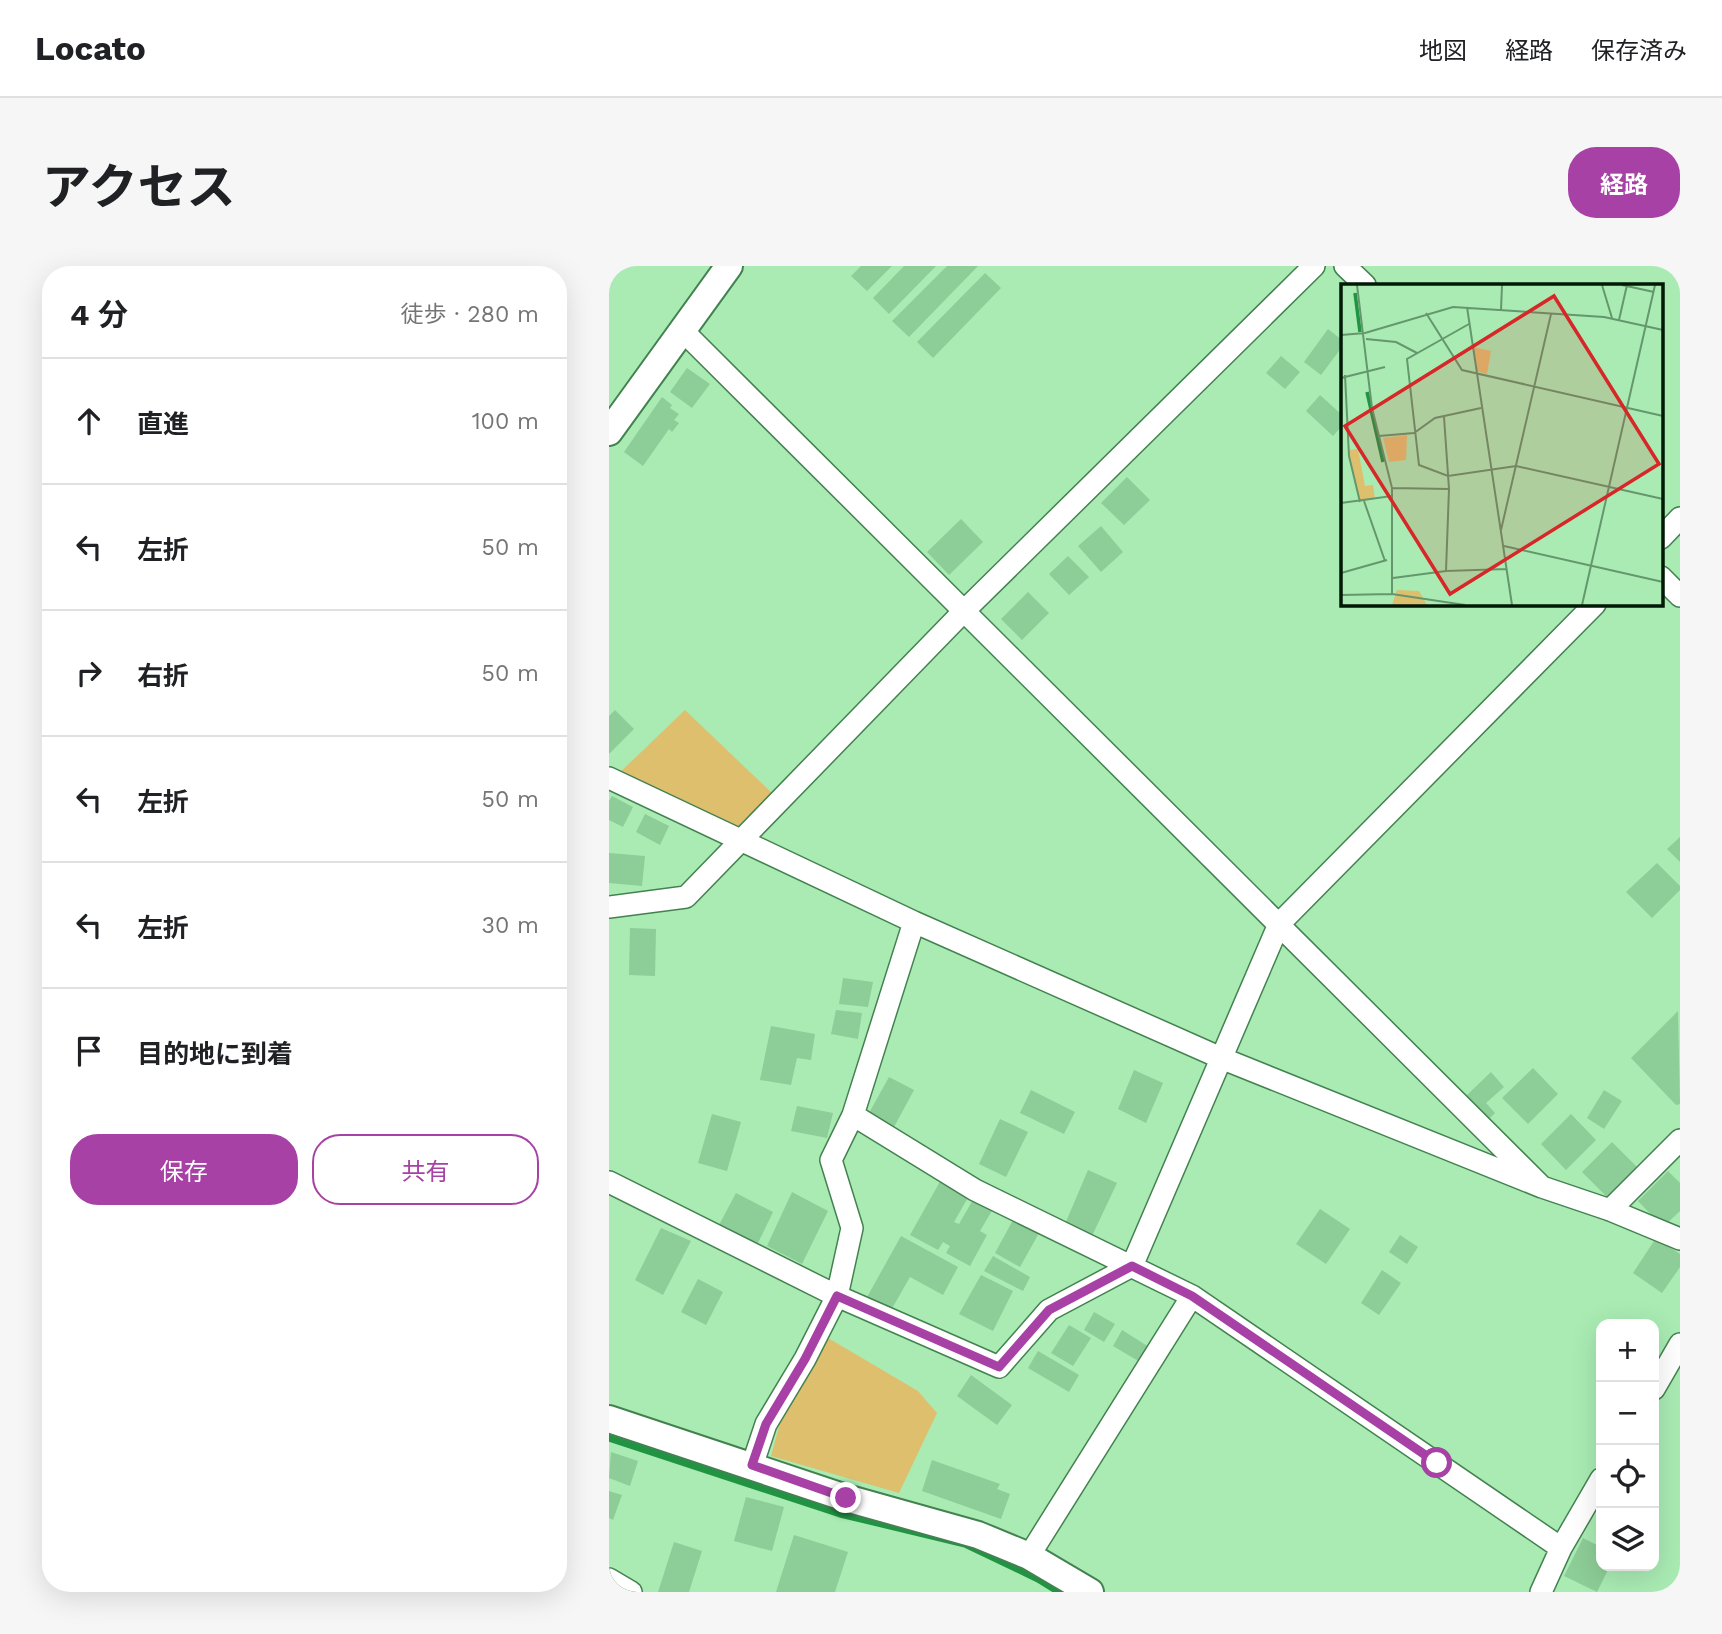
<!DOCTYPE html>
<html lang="ja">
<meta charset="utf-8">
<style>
body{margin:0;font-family:"Work Sans","Noto Sans JP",sans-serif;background:#f6f6f6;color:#202124}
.controls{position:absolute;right:21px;bottom:21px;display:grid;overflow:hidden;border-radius:14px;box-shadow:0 7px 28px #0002}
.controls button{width:63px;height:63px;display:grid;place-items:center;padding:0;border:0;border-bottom:2px solid #e0e0e0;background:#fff;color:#202124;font:35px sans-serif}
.stop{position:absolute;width:21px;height:21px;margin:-16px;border:5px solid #a741a5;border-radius:50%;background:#fff}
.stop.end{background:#a741a5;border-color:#fff;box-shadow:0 2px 7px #0008}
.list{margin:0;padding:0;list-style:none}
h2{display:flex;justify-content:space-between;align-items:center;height:91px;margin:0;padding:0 28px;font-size:30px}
h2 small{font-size:23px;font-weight:400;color:#757577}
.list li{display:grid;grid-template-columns:46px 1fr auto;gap:21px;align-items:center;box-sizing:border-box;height:126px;padding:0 28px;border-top:2px solid #e0e0e0}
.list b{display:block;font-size:26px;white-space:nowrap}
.list em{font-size:23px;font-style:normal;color:#757577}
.actions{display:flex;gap:14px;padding:21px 28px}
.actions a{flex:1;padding:16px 0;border:2px solid #a741a5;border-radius:28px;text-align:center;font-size:24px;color:#a741a5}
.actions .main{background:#a741a5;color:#fff}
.icon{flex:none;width:38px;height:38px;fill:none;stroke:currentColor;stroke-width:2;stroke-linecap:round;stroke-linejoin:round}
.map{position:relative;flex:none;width:1071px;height:1326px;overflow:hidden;border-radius:28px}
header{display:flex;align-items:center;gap:42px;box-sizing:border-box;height:98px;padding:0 35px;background:#fff;border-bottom:2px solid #e0e0e0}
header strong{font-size:33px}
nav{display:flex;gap:38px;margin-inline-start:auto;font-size:24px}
.intro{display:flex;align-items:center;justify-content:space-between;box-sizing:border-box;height:168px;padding:0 42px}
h1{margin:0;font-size:49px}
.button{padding:18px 32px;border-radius:28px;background:#a741a5;color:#fff;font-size:24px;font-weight:700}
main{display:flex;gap:42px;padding:0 42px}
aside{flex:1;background:#fff;border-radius:28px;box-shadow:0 7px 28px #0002}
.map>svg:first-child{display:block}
</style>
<header>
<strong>Locato</strong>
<nav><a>地図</a><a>経路</a><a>保存済み</a></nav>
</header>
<div class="intro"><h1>アクセス</h1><a class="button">経路</a></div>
<main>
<aside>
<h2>4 分<small>徒歩 · 280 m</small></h2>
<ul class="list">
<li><svg class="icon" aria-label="ahead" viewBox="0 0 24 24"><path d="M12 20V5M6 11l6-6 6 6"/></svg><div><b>直進</b></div><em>100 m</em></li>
<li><svg class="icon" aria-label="left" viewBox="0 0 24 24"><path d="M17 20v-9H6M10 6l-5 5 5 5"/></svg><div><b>左折</b></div><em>50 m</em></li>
<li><svg class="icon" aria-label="right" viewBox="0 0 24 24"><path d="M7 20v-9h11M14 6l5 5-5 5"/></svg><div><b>右折</b></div><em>50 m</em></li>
<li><svg class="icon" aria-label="left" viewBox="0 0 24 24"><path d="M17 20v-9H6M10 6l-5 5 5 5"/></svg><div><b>左折</b></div><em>50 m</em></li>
<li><svg class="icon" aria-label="left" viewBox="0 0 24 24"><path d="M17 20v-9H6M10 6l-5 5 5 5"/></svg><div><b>左折</b></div><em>30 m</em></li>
<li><svg class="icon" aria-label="arrive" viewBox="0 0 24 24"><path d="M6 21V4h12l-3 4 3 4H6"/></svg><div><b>目的地に到着</b></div></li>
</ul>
<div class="actions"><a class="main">保存</a><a>共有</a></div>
</aside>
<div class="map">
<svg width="1071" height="1326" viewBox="0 0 1071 1326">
<rect width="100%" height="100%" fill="#a9ebb3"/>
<path fill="#debf6e" d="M76 444 165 529 123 571 3 514Z
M219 1072 309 1125 328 1147 290 1227 162 1190 172 1153Z"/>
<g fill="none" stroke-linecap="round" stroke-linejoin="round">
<path stroke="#219444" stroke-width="7" d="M0 1172 231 1248 356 1278 429 1313 450 1326"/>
</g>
<path fill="#8dcd97" d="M252 0H283L258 25 242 10Z
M295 0H327L280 48 264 32Z
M338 0H369L300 71 283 55Z
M376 7 392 22 324 92 308 76Z
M719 63 733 74V81L712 109 695 96Z
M672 90 691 106 676 123 657 107Z
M78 102 101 118 83 142 61 126Z
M711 129 733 149V160L724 170 697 145Z
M53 131 63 139 61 142 70 148 65 154 70 157 63 166 60 163 34 200 15 186Z
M518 211 541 234 515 259 492 237Z
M352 253 374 276 340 309 318 286Z
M492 260 514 286 492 306 469 280Z
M459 290 480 311 460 329 440 308Z
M419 326 440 347 413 374 392 353Z
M6 444 25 463 0 488V450Z
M3 530 24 541 14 561 0 554V535Z
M36 548 60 560 51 579 27 566Z
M1071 571V596L1058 583Z
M0 587 36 590 33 620 0 617Z
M1048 597 1071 620V624L1043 652 1017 626Z
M21 662 47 663 46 710 20 709Z
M234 712 264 716 259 741 230 738Z
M227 744 253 747 249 773 222 768Z
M1069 745 1071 838 1067 839 1022 792Z
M162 760 206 768 202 794 188 792 182 819 151 814Z
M924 802 949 828 919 858 893 832Z
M525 804 554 817 537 857 509 843Z
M882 806 895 821 877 837 886 847 878 855 856 831Z
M280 811 305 824 285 861 260 847Z
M422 824 466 846 455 868 411 847Z
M995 824 1013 835 995 863 978 852Z
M188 840 224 847 218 872 182 865Z
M103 848 132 856 118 905 89 897Z
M962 848 987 874 957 904 932 878Z
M391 853 419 866 397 911 370 898Z
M1003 876 1029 902 999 932 973 906Z
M479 904 508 917 483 970 456 958Z
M1059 905 1071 917V945L1054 961 1029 935Z
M333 912 361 928 345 956 350 958 365 932 384 943 371 965 378 969 361 1000 337 987 341 980 334 976 329 984 301 969Z
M183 926 219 945 193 998 158 980Z
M127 927 164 946 148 979 110 959Z
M711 943 741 963 717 998 687 978Z
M404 954 430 967 411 1001 386 987Z
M52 962 82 975 54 1029 26 1014Z
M791 969 809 981 798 998 780 986Z
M292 970 349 1001 334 1029 301 1011 281 1046 257 1033Z
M1047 972 1071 988V1001L1053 1027 1024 1007Z
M384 990 421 1011 414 1025 375 1005Z
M773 1004 792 1017 770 1049 752 1037Z
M372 1009 404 1025 384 1065 350 1048Z
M89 1013 114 1026 97 1059 72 1046Z
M485 1046 506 1058 495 1076 475 1064Z
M460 1059 482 1072 464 1100 442 1087Z
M513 1064 540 1081 531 1096 504 1080Z
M429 1085 470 1109 460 1126 419 1102Z
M362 1109 403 1139 388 1159 348 1130Z
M2 1186 29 1195 21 1220 0 1212Z
M323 1194 391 1218 388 1223 401 1228 392 1253 313 1225Z
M0 1225 13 1229 4 1254 0 1252Z
M137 1231 175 1241 163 1285 125 1275Z
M185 1269 239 1286 226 1326H167Z
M974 1272 992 1281V1300H1001L988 1326 955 1310Z
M65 1276 93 1285 80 1326H49Z"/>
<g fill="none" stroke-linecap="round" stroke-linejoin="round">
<g stroke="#438250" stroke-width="24">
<path id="minor" d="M736 0 756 19
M74 65 933 921
M1052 272 1071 252
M1052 311 1071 330
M0 512 305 656 612 792 933 921 1001 944 1071 973
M0 641 77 631 354 346 705 0
M244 849 366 924 583 1030 952 1282 992 1213
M0 916 228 1030 390 1101 440 1044 523 1000 670 658 986 338
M1001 944 1071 874
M1045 1123 1071 1078
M143 1200 157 1158 196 1093 228 1030 243 962 222 894 244 849 305 656
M420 1290 583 1030
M0 1313 22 1326
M932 1326 952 1282"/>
</g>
<g stroke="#438250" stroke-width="30">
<path id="tertiary" d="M0 166 120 0
M0 1153 237 1232 369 1269 420 1290 481 1326"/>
</g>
<use href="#minor" stroke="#fff" stroke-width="21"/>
<use href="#tertiary" stroke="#fff" stroke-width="26"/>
</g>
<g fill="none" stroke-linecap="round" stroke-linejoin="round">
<path stroke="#a741a5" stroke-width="9" d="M237 1232 143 1199 157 1158 196 1093 228 1030 390 1101 440 1044 523 1000 583 1030 828 1197"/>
</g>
<g transform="translate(732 18)">
<rect width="322" height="322" fill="#a9ebb3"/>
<path d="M132 63 150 67 146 90 135 87ZM66 151 65 176 48 178 42 154ZM17 165 24 202 32 201 34 215 19 218 7 166ZM56 306 78 307 86 321H51Z" fill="#debf6e"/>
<path fill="none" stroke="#219444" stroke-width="3.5" d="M14 9 19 48M26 108 42 178"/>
<path fill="none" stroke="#65976d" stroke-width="2" d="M16 1 31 124 51 204V310M261 1 271 34M281 1 313 8M126 23 171 321M160 26 161 1M85 29 121 86 322 132M278 36 286 1M128 40 66 75 78 181 107 192 175 182 322 215M0 51 24 49 112 23 263 33 322 46M25 55 55 58 76 69M4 91 8 172 19 218M0 94 44 83M103 133 108 205 105 287 166 285M38 152 73 149 94 134 140 124M51 204 108 205M23 217 44 277M0 219 51 212M160 246 210 30M163 262 322 298M0 289 46 276M52 294 105 287M0 311 51 310 124 321M241 321 314 1"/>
<path fill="#d62828" fill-opacity="0.15" stroke="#d62828" stroke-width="3.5" d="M213 12 318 180 109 310 4 142Z"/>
<rect width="322" height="322" fill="none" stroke="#001805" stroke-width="3.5"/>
</g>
</svg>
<div class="controls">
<button>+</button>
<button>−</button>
<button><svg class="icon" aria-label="locate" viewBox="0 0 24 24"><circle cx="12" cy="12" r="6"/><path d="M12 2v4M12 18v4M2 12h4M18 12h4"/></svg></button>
<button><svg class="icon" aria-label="layers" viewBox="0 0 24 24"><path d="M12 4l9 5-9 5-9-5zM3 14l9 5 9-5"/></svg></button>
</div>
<div class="stop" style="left:828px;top:1197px"></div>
<div class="stop end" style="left:237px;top:1232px"></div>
</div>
</main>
